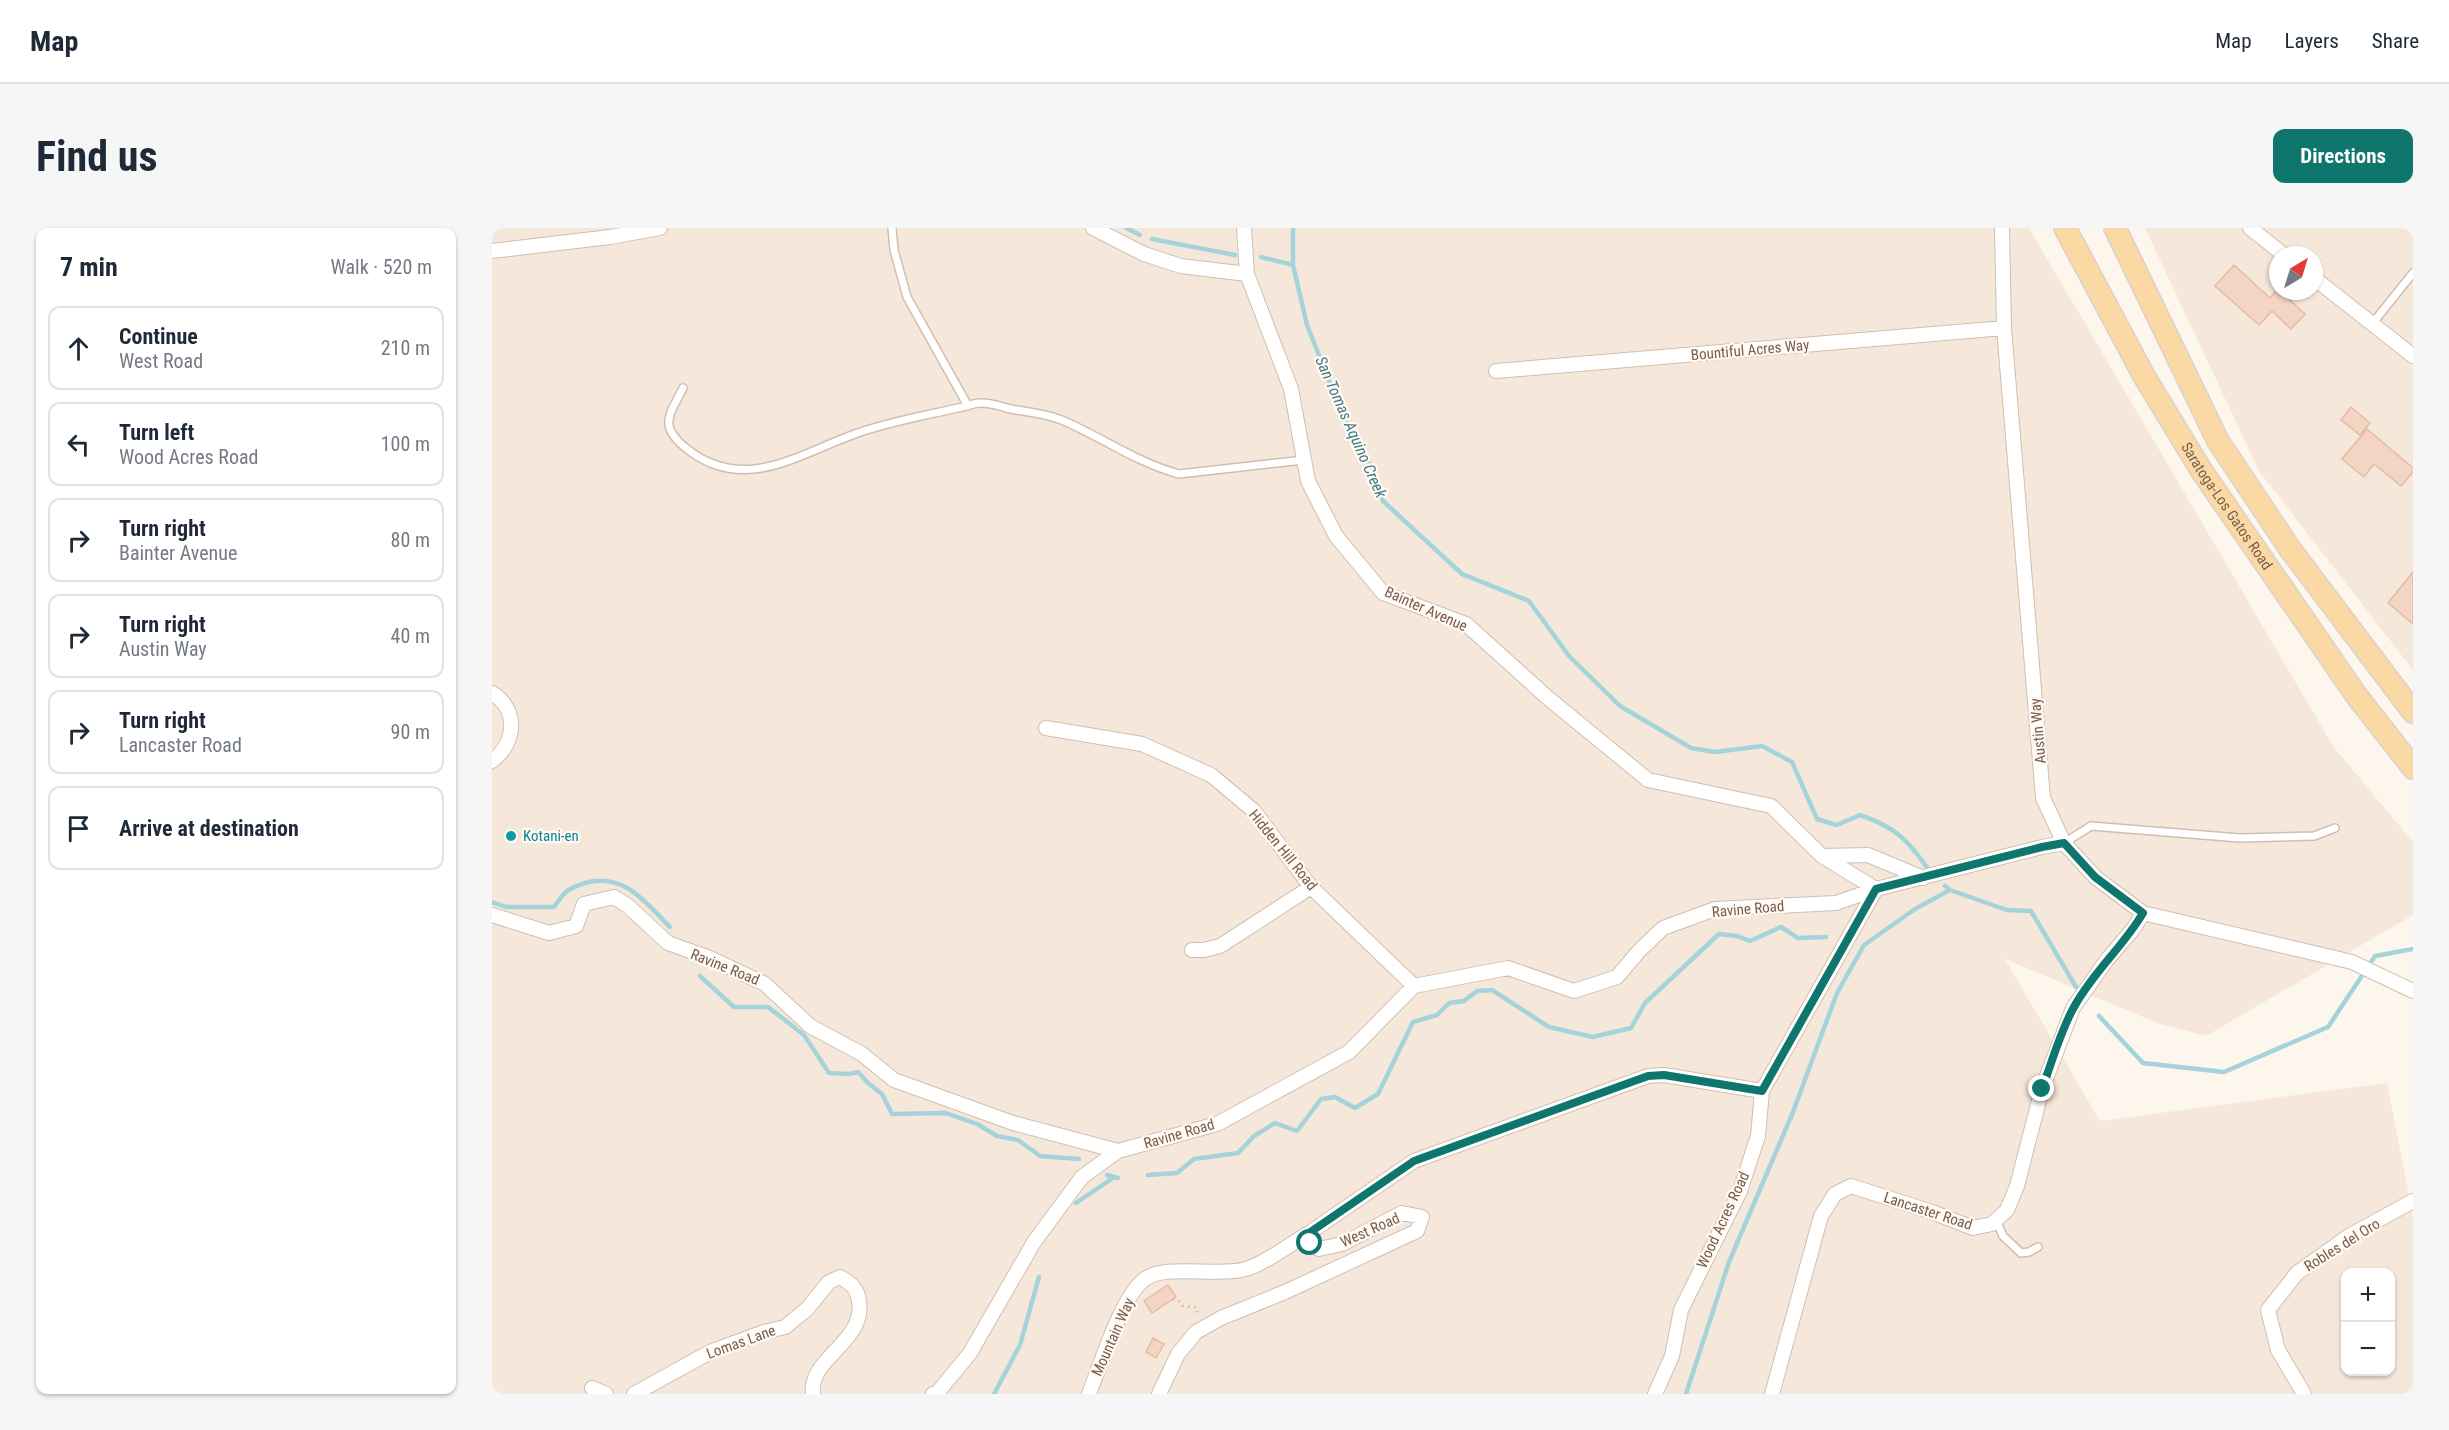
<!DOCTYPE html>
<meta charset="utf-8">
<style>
body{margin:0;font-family:"Roboto Condensed",sans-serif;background:#f6f6f7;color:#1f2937}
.controls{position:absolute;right:18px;bottom:18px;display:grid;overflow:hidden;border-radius:12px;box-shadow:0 2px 4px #0004}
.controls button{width:54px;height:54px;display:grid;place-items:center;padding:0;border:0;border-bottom:2px solid #e0e1e3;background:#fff;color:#1f2937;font:30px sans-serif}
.compass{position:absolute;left:1777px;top:18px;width:54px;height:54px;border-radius:50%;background:#fff;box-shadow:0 2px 4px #0004;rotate:38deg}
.stop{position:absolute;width:18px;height:18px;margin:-14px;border:4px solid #0f766e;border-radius:50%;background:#fff}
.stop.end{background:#0f766e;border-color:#fff;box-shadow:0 2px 6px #0008}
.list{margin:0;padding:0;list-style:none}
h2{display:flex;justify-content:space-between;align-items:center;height:78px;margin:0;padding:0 24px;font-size:26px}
h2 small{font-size:20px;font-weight:400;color:#747a83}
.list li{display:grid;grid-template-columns:39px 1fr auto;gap:18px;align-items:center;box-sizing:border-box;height:84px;margin:0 12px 12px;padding:0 12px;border:2px solid #e0e1e3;border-radius:12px}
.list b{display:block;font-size:22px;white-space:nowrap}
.list p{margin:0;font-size:20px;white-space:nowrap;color:#747a83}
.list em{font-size:20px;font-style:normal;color:#747a83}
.icon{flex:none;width:33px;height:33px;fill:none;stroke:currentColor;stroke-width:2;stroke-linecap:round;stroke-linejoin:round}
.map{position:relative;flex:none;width:1921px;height:1166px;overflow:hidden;border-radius:12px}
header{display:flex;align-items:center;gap:36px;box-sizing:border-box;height:84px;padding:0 30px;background:#fff;border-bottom:2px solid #e0e1e3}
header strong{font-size:28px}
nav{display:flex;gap:33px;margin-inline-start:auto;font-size:21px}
.intro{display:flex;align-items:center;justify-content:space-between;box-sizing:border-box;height:144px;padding:0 36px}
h1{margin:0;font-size:42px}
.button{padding:15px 27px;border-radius:12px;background:#0f766e;color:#fff;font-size:21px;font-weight:700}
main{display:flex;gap:36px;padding:0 36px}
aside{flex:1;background:#fff;border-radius:12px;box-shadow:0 2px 4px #0004}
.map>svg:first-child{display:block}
</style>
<header>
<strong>Map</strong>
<nav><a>Map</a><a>Layers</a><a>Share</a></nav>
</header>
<div class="intro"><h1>Find us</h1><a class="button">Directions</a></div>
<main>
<aside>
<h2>7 min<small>Walk · 520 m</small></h2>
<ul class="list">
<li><svg class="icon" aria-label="ahead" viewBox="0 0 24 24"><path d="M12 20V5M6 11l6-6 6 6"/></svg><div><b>Continue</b><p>West Road</p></div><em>210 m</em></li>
<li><svg class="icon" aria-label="left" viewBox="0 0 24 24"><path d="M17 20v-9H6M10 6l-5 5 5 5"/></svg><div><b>Turn left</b><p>Wood Acres Road</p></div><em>100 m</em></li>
<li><svg class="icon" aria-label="right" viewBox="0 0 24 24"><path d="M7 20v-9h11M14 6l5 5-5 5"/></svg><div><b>Turn right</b><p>Bainter Avenue</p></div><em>80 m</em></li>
<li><svg class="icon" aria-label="right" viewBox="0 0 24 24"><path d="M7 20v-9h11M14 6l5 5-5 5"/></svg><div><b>Turn right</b><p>Austin Way</p></div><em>40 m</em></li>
<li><svg class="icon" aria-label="right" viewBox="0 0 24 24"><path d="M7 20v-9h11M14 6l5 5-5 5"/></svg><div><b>Turn right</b><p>Lancaster Road</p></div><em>90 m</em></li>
<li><svg class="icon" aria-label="arrive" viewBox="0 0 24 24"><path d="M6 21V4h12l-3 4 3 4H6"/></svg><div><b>Arrive at destination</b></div></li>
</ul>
</aside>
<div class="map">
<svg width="1921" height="1166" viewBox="0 0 1921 1166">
<rect width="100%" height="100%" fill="#fdf6ec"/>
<path fill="#f5e8da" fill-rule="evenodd" d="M0 0H1537L1841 518 1921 614V687L1714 808 1665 795 1513 731 1608 893 1895 855 1921 988V1166H0ZM1854 1044H1898V1144H1854Z
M1653 0H1921V442L1767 243ZM1786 27H1822V63H1786Z"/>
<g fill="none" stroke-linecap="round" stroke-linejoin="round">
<path stroke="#a5d3da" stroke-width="4.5" d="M634 0 648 7
M801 0V37L815 97 851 188 876 233 891 273 970 346 1037 373 1077 428 1128 478 1199 520 1223 524 1270 518 1300 534 1325 591 1345 597 1368 587C1403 599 1415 611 1436 641
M660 11 743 27
M769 29 801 37
M1453 658 1458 662 1515 682 1539 683 1584 759
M0 674 14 679H62C73 663 75 661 93 655 132 644 153 674 178 699
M208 748 242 779H276L312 807 337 845 357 846 366 844 376 855 390 866 400 886 454 885 485 896 505 908 526 912 548 928 587 931
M1607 788 1651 835 1732 844 1836 799 1883 728 1921 721
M615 947 626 950
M656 947 685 945 702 931 746 925 762 908 783 895 805 903 829 871 843 869 863 880 886 866 921 794 945 787 957 775 972 773 985 763 1000 762 1057 799 1101 809 1139 800 1153 775 1227 706 1245 708 1258 713 1289 699 1306 710 1334 709
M584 975 621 950
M502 1166 528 1117 547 1049
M1194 1166 1237 1034 1301 884 1345 765 1372 717 1423 681 1458 662"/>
</g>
<path fill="#f3d5c3" stroke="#e6bba3" stroke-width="1.5" d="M1742 37 1778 70 1786 61 1813 86 1799 101 1780 83 1767 97 1723 58Z
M1859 179 1878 195 1868 207 1849 192Z
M1875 201 1921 240V244L1909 258 1882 236 1872 249 1850 231Z
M1921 344V396L1896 375Z
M676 1057 684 1069 660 1085 652 1073Z
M661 1110 672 1116 664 1130 654 1124Z"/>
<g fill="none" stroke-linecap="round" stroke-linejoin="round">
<g stroke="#d1beb0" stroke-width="10">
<path id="lane" d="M400 0 402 22 415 69 476 178
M1880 96 1921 45
M191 160C177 188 166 198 195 221 251 265 304 228 360 207 395 194 431 188 466 180 473 179 481 175 488 175 498 174 510 179 519 181 536 184 556 186 572 193 611 210 646 235 687 246L812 232
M1572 615 1599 598 1748 610 1822 608 1843 600
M1504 992 1511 1008 1529 1025 1537 1024 1546 1019"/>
</g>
<g stroke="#d1beb0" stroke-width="16">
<path id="street" d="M601 0 652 26 689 38 755 46
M752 0 755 46 799 161 816 253 844 308 891 365 974 396 1056 470 1156 552 1279 578 1330 628 1384 661 1550 619 1572 615
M1510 0 1512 100 1551 570 1572 615 1603 649 1651 685 1860 734 1921 763
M1758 0 1792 27
M0 23 118 9 168 0
M1822 50 1921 128
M1004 143 1512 100
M0 465C27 481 24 516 0 533
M554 500 650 516 719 547 762 583 819 659 922 758
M1330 628 1376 627 1431 650
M0 687 57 705 84 698 92 676 122 669 136 678 176 715 218 730 273 756 318 798 370 826 402 852 521 895 626 923 725 896 857 824 922 758 1016 740 1082 763 1125 749 1147 723 1171 700 1223 681 1344 675 1384 661
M700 722H712L728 718 819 659
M100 1160 114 1166
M142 1166 220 1123 272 1104 293 1099 315 1081 337 1054 348 1049C359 1055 365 1060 367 1073 374 1114 316 1130 321 1166
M441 1166 446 1164 478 1125 542 1014 590 949 626 923
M597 1166C608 1138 630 1067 653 1051 673 1035 728 1050 757 1040 777 1033 798 1016 817 1005
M667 1166 686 1126 704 1104 729 1090 793 1064 925 1003 930 989 910 985 850 1016 827 1021 818 1015 817 1005 922 933 1156 848 1172 847 1270 863
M1163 1166 1180 1128 1189 1082 1248 963 1266 908 1270 863 1384 661
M1280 1166 1329 988 1343 966 1359 958 1440 984 1481 1000 1500 996 1515 982 1525 958 1550 861 1581 780 1614 733 1642 700 1651 685
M1812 1166 1786 1122 1776 1082 1805 1045 1857 1008 1921 973"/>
</g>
<g stroke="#dad1cd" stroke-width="24">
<g id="primary">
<path id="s1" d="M1573 0 1652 148 1709 242 1864 467 1921 540"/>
<path d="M1623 0 1726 213 1798 321 1921 484"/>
</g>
</g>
<path stroke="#d9b8a5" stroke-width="3" stroke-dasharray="1.5 4.5" stroke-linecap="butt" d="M681 1071 686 1072 691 1078 704 1079 706 1088"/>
<use href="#lane" stroke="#fff" stroke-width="7"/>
<use href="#street" stroke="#fff" stroke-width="14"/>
<use href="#primary" stroke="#fbd9a5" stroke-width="21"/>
</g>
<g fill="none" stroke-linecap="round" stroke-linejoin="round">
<path stroke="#0f766e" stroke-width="8" d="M818 1015 817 1005 922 933 1156 848 1172 847 1270 863 1384 661 1550 619 1572 615 1603 649 1651 685C1631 719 1601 744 1582 779 1568 804 1560 834 1550 861"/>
</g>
<circle fill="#0f9aa8" stroke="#fffaf3" stroke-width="2" cx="19" cy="608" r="6"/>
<g text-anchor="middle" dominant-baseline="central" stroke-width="4.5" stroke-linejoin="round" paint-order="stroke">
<g font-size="15" fill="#7a5c4d" stroke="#fffaf3">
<text transform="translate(1258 122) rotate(-5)">Bountiful Acres Way</text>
<text stroke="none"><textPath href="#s1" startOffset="322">Saratoga-Los Gatos Road</textPath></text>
<text transform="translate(934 381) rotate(24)">Bainter Avenue</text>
<text transform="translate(1546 503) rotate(-95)">Austin Way</text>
<text transform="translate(791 622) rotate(51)">Hidden Hill Road</text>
<text transform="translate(1256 681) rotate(-5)">Ravine Road</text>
<text transform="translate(233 739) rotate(22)">Ravine Road</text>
<text transform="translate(687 906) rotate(-16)">Ravine Road</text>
<text transform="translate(1436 983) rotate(18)">Lancaster Road</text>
<text transform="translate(1231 992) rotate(-65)">Wood Acres Road</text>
<text transform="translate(878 1002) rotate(-24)">West Road</text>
<text transform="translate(1850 1017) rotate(-32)">Robles del Oro</text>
<text transform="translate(621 1109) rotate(-66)">Mountain Way</text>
<text transform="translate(249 1114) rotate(-20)">Lomas Lane</text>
</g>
<g font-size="15" fill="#0d838f" stroke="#fffaf3" text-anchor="start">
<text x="31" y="608">Kotani-en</text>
</g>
<g font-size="16" font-style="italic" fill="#437c86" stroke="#fffaf3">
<text transform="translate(859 199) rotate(66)">San Tomas Aquino Creek</text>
</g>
</g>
</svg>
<div class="controls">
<button>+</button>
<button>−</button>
</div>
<svg class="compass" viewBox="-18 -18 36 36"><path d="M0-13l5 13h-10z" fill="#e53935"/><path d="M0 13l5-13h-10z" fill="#747a83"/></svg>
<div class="stop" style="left:818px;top:1015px"></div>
<div class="stop end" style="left:1550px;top:861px"></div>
</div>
</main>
